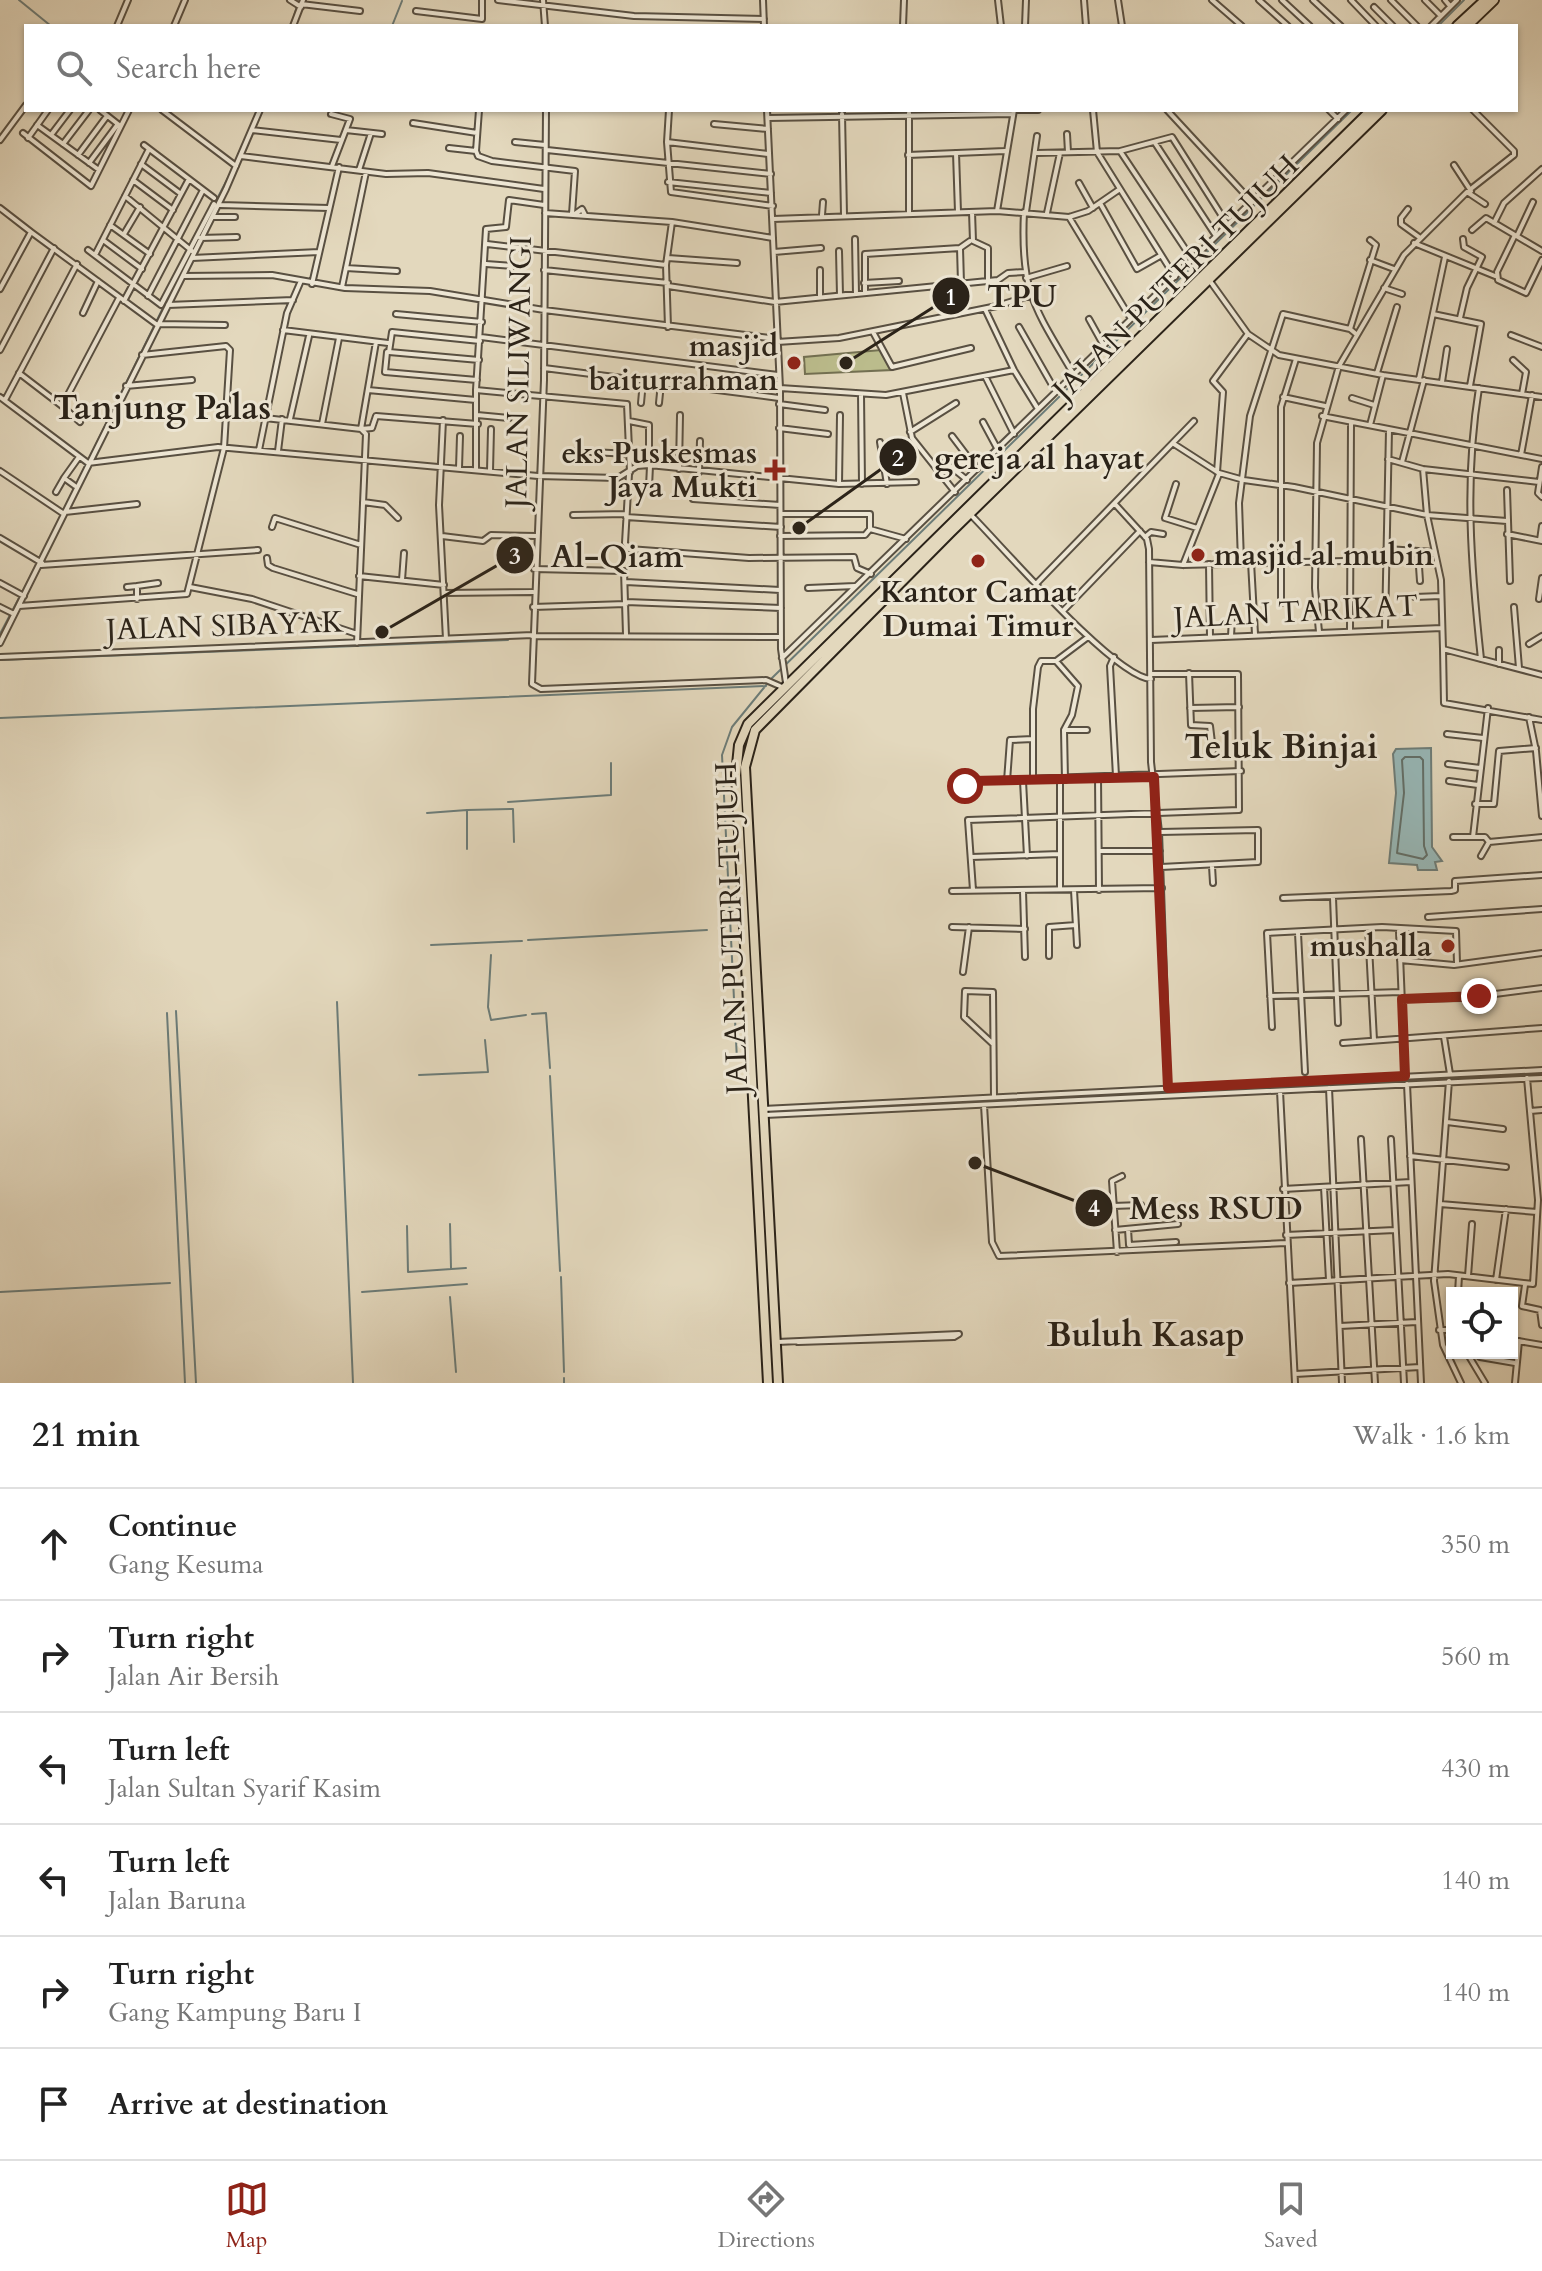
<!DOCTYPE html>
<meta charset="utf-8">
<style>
body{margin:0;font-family:Cardo,serif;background:#f6f6f6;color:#222}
.controls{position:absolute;right:24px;bottom:24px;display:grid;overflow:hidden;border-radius:0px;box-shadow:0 2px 6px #0004}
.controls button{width:72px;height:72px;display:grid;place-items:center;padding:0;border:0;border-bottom:2px solid #e0e0e0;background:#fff;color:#222;font:40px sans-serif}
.stop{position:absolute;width:24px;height:24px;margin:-18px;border:6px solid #8f2418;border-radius:50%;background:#fff}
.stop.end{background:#8f2418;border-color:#fff;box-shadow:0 2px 8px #0008}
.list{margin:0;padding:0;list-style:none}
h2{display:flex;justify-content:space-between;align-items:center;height:104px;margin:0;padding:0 32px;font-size:34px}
h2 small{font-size:26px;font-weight:400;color:#767676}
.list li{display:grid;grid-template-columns:52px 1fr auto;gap:24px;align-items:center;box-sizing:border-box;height:112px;padding:0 32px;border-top:2px solid #e0e0e0}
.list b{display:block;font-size:30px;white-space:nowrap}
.list p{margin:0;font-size:26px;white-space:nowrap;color:#767676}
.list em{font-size:26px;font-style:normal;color:#767676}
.icon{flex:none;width:44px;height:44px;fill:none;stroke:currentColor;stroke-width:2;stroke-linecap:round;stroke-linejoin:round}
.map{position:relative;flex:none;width:1542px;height:1383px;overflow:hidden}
.search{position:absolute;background:#fff;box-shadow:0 2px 6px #0004;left:24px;right:24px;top:24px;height:88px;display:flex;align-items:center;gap:20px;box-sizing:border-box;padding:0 28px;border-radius:0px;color:#767676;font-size:30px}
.sheet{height:776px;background:#fff}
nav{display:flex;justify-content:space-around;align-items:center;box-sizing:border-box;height:112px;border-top:2px solid #e0e0e0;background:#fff;font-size:22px;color:#767676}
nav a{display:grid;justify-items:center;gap:4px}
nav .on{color:#8f2418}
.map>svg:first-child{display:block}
</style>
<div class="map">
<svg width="1542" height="1383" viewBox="0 0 1542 1383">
<rect width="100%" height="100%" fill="#e3d8bd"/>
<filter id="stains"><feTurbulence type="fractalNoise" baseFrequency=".0025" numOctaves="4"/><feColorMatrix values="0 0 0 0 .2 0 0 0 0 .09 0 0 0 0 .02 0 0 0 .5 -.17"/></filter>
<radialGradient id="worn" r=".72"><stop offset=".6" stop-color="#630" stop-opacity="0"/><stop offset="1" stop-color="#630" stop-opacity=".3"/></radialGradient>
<path fill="#bbbc8c" stroke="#737052" stroke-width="2" d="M881 350 892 370 805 374 804 357Z"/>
<path fill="#97b8b8" stroke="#6c7c78" stroke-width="2" d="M1431 748 1432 847 1442 861 1435 862 1437 870H1418L1417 865 1389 863 1396 793 1393 754 1396 749Z"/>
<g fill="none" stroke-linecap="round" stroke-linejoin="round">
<path stroke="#616e68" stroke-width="2" d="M1405 757H1420L1423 760 1424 846 1427 855 1423 859 1397 853 1404 793 1402 760Z"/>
<path stroke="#6c7c78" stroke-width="2" d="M19 0 51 26
M298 3 300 0
M291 26 297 6
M392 26 402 1
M1438 26 1464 0
M158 110 173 121
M252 123 258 110
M215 203 234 166
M49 540 187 259
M0 634 37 564
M0 660 508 640
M772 678 1352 110
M0 718 766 686
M508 802 611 795V763
M467 810 513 809 514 842
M427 813 467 810V849
M528 940 707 930
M431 945 522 941
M491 955 488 1007 491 1020 526 1015
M337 1002 353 1383
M176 1011 196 1383
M167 1013 185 1383
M532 1014 546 1013 550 1068
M737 1060 722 755 732 727 767 684
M419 1075 488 1072 485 1040
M550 1076 560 1271
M450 1224 451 1268
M407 1226 408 1272 466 1268
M561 1277 564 1372
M0 1292 170 1283
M362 1292 467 1284
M450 1297 456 1372
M564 1378V1383"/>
<g stroke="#595042" stroke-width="8">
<path id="minor" d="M290 0 301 7
M498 0 634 16 764 19
M543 0 545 26
M763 0 764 26
M998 0 1001 26
M1084 0 1086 26
M1118 0 1122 26
M1212 0 1242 26
M1259 0 1288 26
M1282 0 1310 26
M1313 0 1341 26
M1351 0 1376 26
M1391 0 1417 26
M1425 0 1440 15
M1445 0 1450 6
M301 4 360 11
M1374 7 1393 26
M416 11 482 19V0
M117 26 128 0
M174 26 185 0
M293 26 303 0
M903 26 904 0
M1025 26 1026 0
M1431 26 1457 0
M100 110 119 125
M162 110 236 166
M479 110 476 151 478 156 492 161 575 171 572 214
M546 110 544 380 532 684 541 689 766 680 782 687
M669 110 667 142 768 154
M767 110 780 388 781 649 786 683
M1014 110H1038
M1093 110 1097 152 1175 277
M1167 110 1252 202
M1329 110 1338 119
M909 113V213
M331 114 350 119 332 166
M842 114 844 215
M768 118 1013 114
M413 123 477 133
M714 124 768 129
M37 125 99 170
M252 130 341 140
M346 130 382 134
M23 133 91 186 129 110
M1067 134 1068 152
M51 135 70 110
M28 138 48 110
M0 140 26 105
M515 142 545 145
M667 142 671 192 773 206
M1155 143 1216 236
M63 144 89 110
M144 145 214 198
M449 148 476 151
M547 150 771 174
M1120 151 1172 137 1227 224
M956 153 958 212
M1037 153 1120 151 1192 259
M78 155 107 116
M908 155 1005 151
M241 156 386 174 428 173 544 189
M89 163 118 124
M141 164 181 194
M1454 165 1471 191
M359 170 371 133
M133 180 173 210
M668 182 771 193
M1079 183 1093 208
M1467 192 1485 204
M125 196 192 251
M1100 203 1137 269 1160 256
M220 205 329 208
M0 208 31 232
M1408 209 1401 218V224L1419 237
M997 211 1014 110
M972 212 973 241 988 248V281
M1024 212C1020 293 1035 308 1074 375
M1026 212 1037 136
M545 213 672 222 773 238
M1047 213 1060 153
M575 214 582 209 585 215
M822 215 823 202
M212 217H235
M1069 217 1131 319
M773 219 997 211 1069 217 1088 211 1120 189
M1494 223 1504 203 1542 169
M110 225 150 254
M1472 230 1486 218 1542 251
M124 234 140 207
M1515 235 1497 272 1498 280 1526 293 1542 260
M1517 236 1533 202
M200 238 237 237
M855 239 856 294
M103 240 142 269
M1414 243 1495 276
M487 244 666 265
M88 250 161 305
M839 251 840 295
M774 252 821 248
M95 255 149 149
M192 258 319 252
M668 258 737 263
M1370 260 1394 269
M486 264 513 266
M346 268 397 271
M544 270 668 283
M183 276 272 275 345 288 430 291 544 310 777 339
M1026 278 1067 266
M1210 281 1248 334 1279 355 1383 375 1542 397
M864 283 899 281
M961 283 960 248 970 241
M312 284 339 167
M668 286 775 302 998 280 1008 273 1024 272
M342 287 366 172
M1384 288 1402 294
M0 289 31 232 156 324
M865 293V254L960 248
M148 296 203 190
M820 297V270
M124 301 189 179
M161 305 214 204
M168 305 293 300
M985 309 1014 370 1038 409
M83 313 98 281
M396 314 482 322
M1433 314 1481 324 1470 386
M1460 318 1467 288 1482 257 1464 247 1463 239
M1089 319 1104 346
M158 324 225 325
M668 327 666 265 672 222
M1019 327 1056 392
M1350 329 1376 245 1370 240
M283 330 388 343
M873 332 892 367 971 348
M1511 335 1542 347
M481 337 778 375
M777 342 839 338 997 306 1029 296
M0 350 54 248
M387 352 385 372 477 380
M479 360 389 352 392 332 480 341
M1513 360 1526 372 1522 394
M544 368 779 398
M19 373 62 406
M1377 373 1397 307
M985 376 1014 434
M1419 379 1445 257
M1442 382 1447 349
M126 386 192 380
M780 388 886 395 1014 370
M1479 388C1464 479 1471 567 1481 659
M368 390 476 400
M476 390 627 404 630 472
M903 393 912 438 955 492
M861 394 862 484
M0 397 88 463 218 447 538 476 618 478 637 466 649 465 839 484 916 482
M1283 397 1325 406
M1352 398 1374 405
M5 400 77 264
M641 403 643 381
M659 403 661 383
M779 404 825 410
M477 415 509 418
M1322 416 1542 459
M265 418 361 429 372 428 376 416 478 424
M290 419 309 336
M443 420 439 505 446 639
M629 421 649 425V465
M80 422 62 406 119 298
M983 422 997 448
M322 424 339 338
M1370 425 1383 375
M779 428 828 434
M910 432 956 403
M952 436 977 469
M880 442 887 484
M1174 444 1219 473 1244 480 1294 487 1427 515 1507 521
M259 450 287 313 300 283
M278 451 282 419
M574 451 629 454
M1521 455 1532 395
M1388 459 1423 469 1539 482
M945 462 967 480
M1402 462 1424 380
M1542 467 1538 493 1542 497
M459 468 460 436
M679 469 680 415
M1423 469 1427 515 1441 580 1443 649 1542 675
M476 470V390L486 229 506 227 509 200 544 205
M0 471 64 514
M490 471 491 429
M699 472 700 441
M1217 472 1223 392 1213 381 1247 335
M629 474 625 543 629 549 749 558 854 557 857 568 871 574
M64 478 79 457
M839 484 840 415
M1176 484 1165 518 1197 528
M649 487 650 466
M1507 490 1510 581
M56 492 64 478 75 486
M693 499 780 505
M363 502 385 505 398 518
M1115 504 1147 539 1149 549 1151 762 1159 832 1168 1088
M65 512 137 504
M781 514H870V529L906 539
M970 514C1002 546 1114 677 1151 679
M573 515 626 514
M626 517 781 527
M272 527 275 518 361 545
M1507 534 1542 541
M442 536 483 541 491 535 536 536
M780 536 865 535 870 529
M1145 537 1151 532 1163 534
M0 538 42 563
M1540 540 1542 526
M1386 549 1435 552
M1418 552 1420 581
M267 558 268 565 273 568 357 594
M1149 562 1183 565 1387 560
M1241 562 1239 503 1250 416 1283 314 1350 329 1356 334
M1251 562 1255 634
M1209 564 1210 637
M41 565 258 550
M1183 565 1219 474
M534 569 624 571 626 634
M359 576 444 585
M402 580 404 553
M626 582 780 590
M0 583 24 596
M1037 583 1194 421
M127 587 137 586
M190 587 252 599 357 634
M808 588 855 586
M444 593 533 592
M1415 597 1441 596
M137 599V586L158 583
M1539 599 1542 578
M626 602 781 608
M1281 603V407L1296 359
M19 606 187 594 224 448 230 350 226 346 142 355
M0 607 14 614
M533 607 626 604
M1514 607 1519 668
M1063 611 1140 531
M1385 628 1389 430
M1350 630 1351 423
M1319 632 1315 588 1317 443 1339 366 1404 255 1467 192 1514 155V151L1473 110
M532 636 781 637
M1231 636 1232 618
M1151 640 1442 628
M0 643 226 189 260 110
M357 643 366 434 361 429 376 342
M1529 644 1542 636
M1443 649 1444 703 1542 720
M1499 650V664
M0 657 533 635
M1114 657 1110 666 1116 776
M782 658 1346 110
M1056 661 1078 686 1072 715 1064 730 1065 780
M1056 661 1088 637
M1189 673 1191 725 1210 726 1213 751
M1190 708 1239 707
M1529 717 1536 751 1542 816
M1064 730H1087
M1447 734 1483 738
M1448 764 1480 768
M1098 777 1099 890
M1033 780V709L1038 667 1041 661H1056
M1007 781 1010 740 1033 739
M1023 781 1027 856
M1449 781 1478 785
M963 794 966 784 972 781 1241 771
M1475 804H1494L1499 751 1536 748
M1160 832 1258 830V862L1161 867
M1453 837H1485L1489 842 1542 837
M1473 837 1488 708
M1100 851H1160
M1481 856 1489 842
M971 857 1060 854
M1212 866 1213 883
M1060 889V780
M973 890 968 820 1239 810 1238 674H1152
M1074 890 1077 945
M952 891 1162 888
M1023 891 1025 957
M1283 898 1451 891 1455 890V881L1542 875
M1333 898 1338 1023
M1428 917 1542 909
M952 927 1025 929
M1368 928 1374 1040
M1399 931 1405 1076
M1298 933 1305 1072
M1049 956V927L1076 925
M1400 960 1454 965 1542 953
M963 972 969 927
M1270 996 1401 992
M1402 999 1464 998 1542 988
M1272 1027 1267 933 1382 927 1456 931 1457 963
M1444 1037 1450 1074
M992 1043 964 1017 965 991 993 992 994 1097
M1343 1043 1542 1028
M1449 1081 1434 1281 1443 1345 1461 1383
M1407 1084 1421 1383
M1329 1088 1342 1383
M1280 1091 1295 1383
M984 1105 992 1242 999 1256 1286 1243
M763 1109 1542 1070
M1530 1111 1542 1110
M765 1115 1542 1078
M1447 1122 1503 1129
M1361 1139 1375 1383
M1391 1139 1404 1383
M1410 1156 1506 1167
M1324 1187 1329 1280
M1283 1189 1411 1182
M1440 1204 1537 1212
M1113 1206 1141 1205
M1128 1229 1129 1245 1176 1242
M1115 1230 1178 1224
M1286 1235 1395 1230
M1117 1252 1112 1181 1122 1176
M1468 1276 1472 1224
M1496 1280 1506 1209
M1289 1283 1448 1274 1533 1284 1538 1200 1527 1078
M1525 1285 1522 1306 1540 1310 1542 1325
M1458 1293 1459 1276
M1340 1326 1417 1322
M1439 1330H1452
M1512 1340 1542 1345
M777 1342 959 1334 954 1337 798 1342
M1467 1353 1485 1383
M1480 1357 1515 1363
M1295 1374 1420 1367
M1515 1383 1519 1341"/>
</g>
<g stroke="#2b2319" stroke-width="12">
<path id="highway" d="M1457 26 1485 0
M1467 26 1494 0
M768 1383 736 775 739 745 748 724 1371 110
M778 1383 745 767 755 730 951 532 1382 110"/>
</g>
<use href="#minor" stroke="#ede6d4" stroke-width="4"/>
<use href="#highway" stroke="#e3d8bd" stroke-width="8"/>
</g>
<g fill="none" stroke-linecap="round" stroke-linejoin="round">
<path stroke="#8f2418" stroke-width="10" d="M965 786 972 781 1154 777 1168 1088 1405 1076 1402 999 1479 996"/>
</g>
<g fill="#8f2418" stroke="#ede6d4" stroke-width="3">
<circle cx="794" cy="363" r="8"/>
<path d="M771 458h8v8h8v8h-8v8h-8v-8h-8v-8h8z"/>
<circle cx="1198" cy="555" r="8"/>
<circle cx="978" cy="561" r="8"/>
<circle cx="1448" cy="946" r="8"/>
</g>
<g text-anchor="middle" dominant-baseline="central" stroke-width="6" stroke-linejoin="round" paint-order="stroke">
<g font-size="30" fill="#2b2319" stroke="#ede6d4">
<text transform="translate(1176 278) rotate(-45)">JALAN PUTERI TUJUH</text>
<text transform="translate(519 372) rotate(-89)">JALAN SILIWANGI</text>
<text transform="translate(1296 612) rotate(-3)">JALAN TARIKAT</text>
<text transform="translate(225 626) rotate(-2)">JALAN SIBAYAK</text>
<text transform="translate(732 928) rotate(-92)">JALAN PUTERI TUJUH</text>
</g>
<g font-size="30" font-weight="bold" fill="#2b2319" stroke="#ede6d4" text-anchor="end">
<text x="778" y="346">masjid<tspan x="778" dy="34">baiturrahman</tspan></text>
<text x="757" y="453">eks Puskesmas<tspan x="757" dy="34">Jaya Mukti</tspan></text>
<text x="1214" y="555" text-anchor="start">masjid al mubin</text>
<text x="978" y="592" text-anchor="middle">Kantor Camat<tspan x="978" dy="34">Dumai Timur</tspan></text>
<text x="1432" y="946">mushalla</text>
</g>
<g font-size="34" font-weight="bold" fill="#2b2319" stroke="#ede6d4">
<text x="162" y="408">Tanjung Palas</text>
<text x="1281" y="747">Teluk Binjai</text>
<text x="1146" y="1335">Buluh Kasap</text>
</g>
</g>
<path fill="none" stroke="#2b2319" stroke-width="3" d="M846 363L951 296M799 528L898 457M382 632L515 555M975 1163L1094 1208"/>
<g fill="#2b2319" stroke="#ede6d4" stroke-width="3">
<circle cx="846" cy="363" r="8"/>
<circle cx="799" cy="528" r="8"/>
<circle cx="382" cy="632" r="8"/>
<circle cx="975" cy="1163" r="8"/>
<circle cx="951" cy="296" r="20"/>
<circle cx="898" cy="457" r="20"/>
<circle cx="515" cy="555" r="20"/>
<circle cx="1094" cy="1208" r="20"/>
</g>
<g font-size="24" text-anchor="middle" font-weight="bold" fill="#fff">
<text x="951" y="305">1</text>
<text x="898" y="466">2</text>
<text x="515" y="564">3</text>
<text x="1094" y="1216">4</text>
</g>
<g font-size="32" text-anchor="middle" font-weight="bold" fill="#2b2319" stroke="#ede6d4" stroke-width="6" stroke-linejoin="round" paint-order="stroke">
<text x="1022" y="307">TPU</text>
<text x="1039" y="469">gereja al hayat</text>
<text x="617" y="567">Al-Qiam</text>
<text x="1216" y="1219">Mess RSUD</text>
</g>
<rect width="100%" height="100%" filter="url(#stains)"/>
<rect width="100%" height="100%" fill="url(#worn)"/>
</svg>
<div class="controls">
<button><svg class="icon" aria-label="locate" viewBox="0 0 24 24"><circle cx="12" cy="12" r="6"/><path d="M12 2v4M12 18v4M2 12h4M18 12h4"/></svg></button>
</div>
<div class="stop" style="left:965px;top:786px"></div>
<div class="stop end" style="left:1479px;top:996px"></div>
<div class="search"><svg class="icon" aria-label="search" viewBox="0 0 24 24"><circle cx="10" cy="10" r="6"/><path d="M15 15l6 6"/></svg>Search here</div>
</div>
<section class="sheet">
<h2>21 min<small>Walk · 1.6 km</small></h2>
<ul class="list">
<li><svg class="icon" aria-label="ahead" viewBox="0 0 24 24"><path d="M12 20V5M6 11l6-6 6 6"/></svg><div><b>Continue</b><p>Gang Kesuma</p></div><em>350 m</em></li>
<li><svg class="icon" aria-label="right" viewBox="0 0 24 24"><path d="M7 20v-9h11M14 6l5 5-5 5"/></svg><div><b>Turn right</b><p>Jalan Air Bersih</p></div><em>560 m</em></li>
<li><svg class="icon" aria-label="left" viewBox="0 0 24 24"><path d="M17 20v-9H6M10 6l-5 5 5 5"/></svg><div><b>Turn left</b><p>Jalan Sultan Syarif Kasim</p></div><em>430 m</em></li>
<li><svg class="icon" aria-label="left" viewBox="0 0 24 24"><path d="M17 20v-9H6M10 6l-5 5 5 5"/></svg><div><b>Turn left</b><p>Jalan Baruna</p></div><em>140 m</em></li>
<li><svg class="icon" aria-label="right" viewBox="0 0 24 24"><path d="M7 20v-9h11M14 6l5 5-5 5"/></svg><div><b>Turn right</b><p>Gang Kampung Baru I</p></div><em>140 m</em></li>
<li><svg class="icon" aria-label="arrive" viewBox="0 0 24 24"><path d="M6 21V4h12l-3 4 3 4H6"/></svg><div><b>Arrive at destination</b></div></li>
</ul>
</section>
<nav>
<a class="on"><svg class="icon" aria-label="map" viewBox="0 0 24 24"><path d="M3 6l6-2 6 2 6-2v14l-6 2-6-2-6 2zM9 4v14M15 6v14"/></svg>Map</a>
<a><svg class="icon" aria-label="directions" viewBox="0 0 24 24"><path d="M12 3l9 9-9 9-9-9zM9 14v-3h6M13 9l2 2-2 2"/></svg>Directions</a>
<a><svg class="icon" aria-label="saved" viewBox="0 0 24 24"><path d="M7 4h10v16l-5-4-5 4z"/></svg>Saved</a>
</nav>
